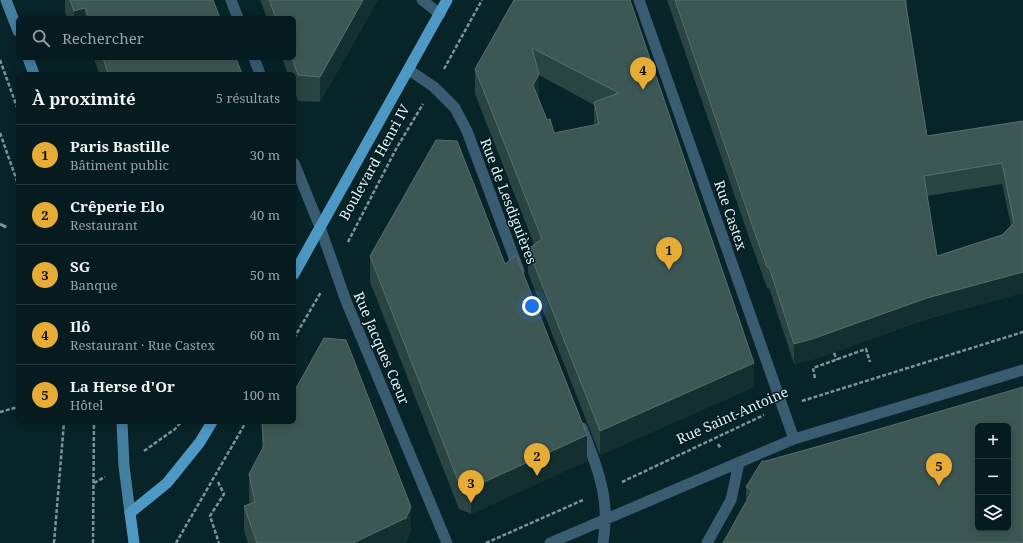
<!DOCTYPE html>
<html lang="fr">
<meta charset="utf-8">
<style>
body{margin:0;font-family:"Noto Serif",serif;background:#0e2428;color:#f1f3f6}
.controls{position:absolute;right:12px;bottom:12px;display:grid;overflow:hidden;border-radius:6px;box-shadow:0 2px 10px #0003}
.controls button{width:36px;height:36px;display:grid;place-items:center;padding:0;border:0;border-bottom:1px solid #26393d;background:#051b1f;color:#f1f3f6;font:20px sans-serif}
.you{position:absolute;left:532px;top:306px;width:14px;height:14px;margin:-10px;border:3px solid #fff;border-radius:50%;background:#1a73e8;box-shadow:0 0 0 6px #1a73e833}
.badge{display:grid;place-items:center;width:26px;height:26px;border-radius:50%;background:#e7ac36;color:#111;font-size:13px;font-weight:700}
.pin{position:absolute;translate:-50% -33px;filter:drop-shadow(0 1px 2px #0008)}
.pin::after{content:'';position:absolute;top:21px;width:14px;height:12px;background:inherit;clip-path:polygon(0 0,100% 0,50% 100%)}
.list{margin:0;padding:0;list-style:none}
h2{display:flex;justify-content:space-between;align-items:center;height:52px;margin:0;padding:0 16px;font-size:17px}
h2 small{font-size:13px;font-weight:400;color:#97a1a4}
.list li{display:grid;grid-template-columns:26px 1fr auto;gap:12px;align-items:center;box-sizing:border-box;height:60px;padding:0 16px;border-top:1px solid #26393d}
.list b{display:block;font-size:15px;white-space:nowrap}
.list p{margin:0;font-size:13px;white-space:nowrap;color:#97a1a4}
.list em{font-size:13px;font-style:normal;color:#97a1a4}
.icon{flex:none;width:22px;height:22px;fill:none;stroke:currentColor;stroke-width:2;stroke-linecap:round;stroke-linejoin:round}
.map{position:relative;flex:none;width:1023px;height:543px;overflow:hidden}
.search{position:absolute;background:#051b1f;box-shadow:0 2px 10px #0003;left:16px;top:16px;width:280px;height:44px;display:flex;align-items:center;gap:10px;box-sizing:border-box;padding:0 14px;border-radius:6px;color:#97a1a4;font-size:15px}
.panel{position:absolute;background:#051b1f;box-shadow:0 2px 10px #0003;left:16px;top:72px;width:280px;height:352px;border-radius:6px}
.map>svg:first-child{display:block}
</style>
<div class="map">
<svg width="1023" height="543" viewBox="0 0 1023 543">
<rect width="100%" height="100%" fill="#072429"/>
<g fill="none" stroke-linecap="round" stroke-linejoin="round">
<path stroke="#7e9498" stroke-width="2.5" stroke-dasharray="4 2" stroke-linecap="butt" d="M0 60 18 110
M444 69 482 0
M0 133 18 184
M348 242 396 149 423 104
M294 338 321 292
M834 353 837 360
M815 378 813 368 866 349 870 362
M802 401 1023 332
M0 412 18 407
M718 444 721 449
M144 451 175 429 181 422
M218 482 224 494 210 516 219 543
M622 482 764 415
M94 483 105 477
M54 543 64 422
M93 543 94 422
M176 543 246 422
M486 543 583 500"/>
<path stroke="#3a5c71" stroke-width="11" d="M707 543 731 500 739 463"/>
<path stroke="#3a5c71" stroke-width="11" d="M231 0 238 18
M422 0 440 14
M639 0 794 439
M254 58 260 74
M409 70 434 87 455 108 467 131 519 271
M294 163 320 227 346 301 447 543
M582 428C593 457 607 489 605 521 605 528 604 536 603 543
M550 543 794 439 1023 370"/>
<path stroke="#467ea0" stroke-width="11" d="M6 0 18 31
M28 58 34 74
M122 422 124 466 130 513"/>
<path stroke="#4e98c4" stroke-width="11" d="M294 274 447 0
M134 543 130 513 167 483 200 442 212 422"/>
<path stroke="#809599" stroke-width="3" stroke-dasharray="7 7" stroke-linecap="butt" d="M0 224 8 228"/>
</g>
<path fill="#294441" fill-rule="evenodd" d="M65 0H213L220 18H67L65 12Z
M260 0H378L320 102 298 101 294 89V74H288L282 58H294V18H267Z
M630 0 754 387 600 455 528 273V249L534 244 475 94V69ZM539 75 594 105V125L554 133 547 120 538 99 539 98Z
M667 0H907V7L927 136 1023 121V293L927 319 815 359 794 364 769 288H767L751 243ZM1002 184 1011 226 1002 235 937 256 927 196Z
M94 58H236L242 74H99Z
M370 256 505 264 587 461 471 514 459 509 370 282Z
M262 424 411 531 406 543H248L244 531V506L250 504 249 499V474L262 449Z
M869 432 746 501V487L766 461Z"/>
<path fill="#132f2f" d="M363 0H378L320 102V77Z
M85 8V18H74V11Z
M539 74V98L533 109V85Z
M1023 272V293L927 319 815 359 794 364V344L927 298Z
M754 363V387L600 455V431Z
M587 435V461L471 514V488Z
M411 507V531L406 543H353Z"/>
<path fill="#3d5754" stroke="#576f6d" fill-rule="evenodd" d="M70 0H213L220 18H89L85 8 74 11Z
M269 0H363L320 77 298 75 292 58H294V18H276Z
M514 0H630L754 363 600 431 528 249 542 239 475 69ZM532 48 619 93 594 102 599 124 554 133 550 119 547 120 533 85 539 74Z
M675 0H905L927 136 1023 121V272L927 298 815 338 794 344 769 267H767L751 222ZM1002 163 1014 223 1002 235 937 256 924 176Z
M103 58H236L242 74H108Z
M436 140 457 141 505 264 516 255 587 435 471 488 459 483 370 256Z
M324 338 346 340 411 507 406 518 353 543H257L244 506 255 502 249 474 264 446 262 424 263 422H294V392Z
M1023 387V543H723L752 491 746 487 762 461H766L869 432ZM978 426H1008V528H978Z"/>
<g text-anchor="middle" dominant-baseline="central" stroke-width="3" stroke-linejoin="round" paint-order="stroke">
<g font-size="14" fill="#e2f2f5" stroke="#001b20">
<text transform="translate(374 162) rotate(-61)">Boulevard Henri IV</text>
<text transform="translate(509 201) rotate(69)">Rue de Lesdiguières</text>
<text transform="translate(731 215) rotate(71)">Rue Castex</text>
<text transform="translate(382 348) rotate(67)">Rue Jacques Cœur</text>
<text transform="translate(732 415) rotate(-24)">Rue Saint-Antoine</text>
</g>
</g>
</svg>
<div class="controls">
<button>+</button>
<button>−</button>
<button><svg class="icon" aria-label="layers" viewBox="0 0 24 24"><path d="M12 4l9 5-9 5-9-5zM3 14l9 5 9-5"/></svg></button>
</div>
<div class="you"></div>
<div class="pin badge" style="left:669px;top:270px">1</div>
<div class="pin badge" style="left:537px;top:476px">2</div>
<div class="pin badge" style="left:471px;top:503px">3</div>
<div class="pin badge" style="left:643px;top:90px">4</div>
<div class="pin badge" style="left:939px;top:486px">5</div>
<div class="search"><svg class="icon" aria-label="search" viewBox="0 0 24 24"><circle cx="10" cy="10" r="6"/><path d="M15 15l6 6"/></svg>Rechercher</div>
<section class="panel">
<h2>À proximité<small>5 résultats</small></h2>
<ul class="list">
<li><span class="badge">1</span><div><b>Paris Bastille</b><p>Bâtiment public</p></div><em>30 m</em></li>
<li><span class="badge">2</span><div><b>Crêperie Elo</b><p>Restaurant</p></div><em>40 m</em></li>
<li><span class="badge">3</span><div><b>SG</b><p>Banque</p></div><em>50 m</em></li>
<li><span class="badge">4</span><div><b>Ilô</b><p>Restaurant · Rue Castex</p></div><em>60 m</em></li>
<li><span class="badge">5</span><div><b>La Herse d'Or</b><p>Hôtel</p></div><em>100 m</em></li>
</ul>
</section>
</div>
